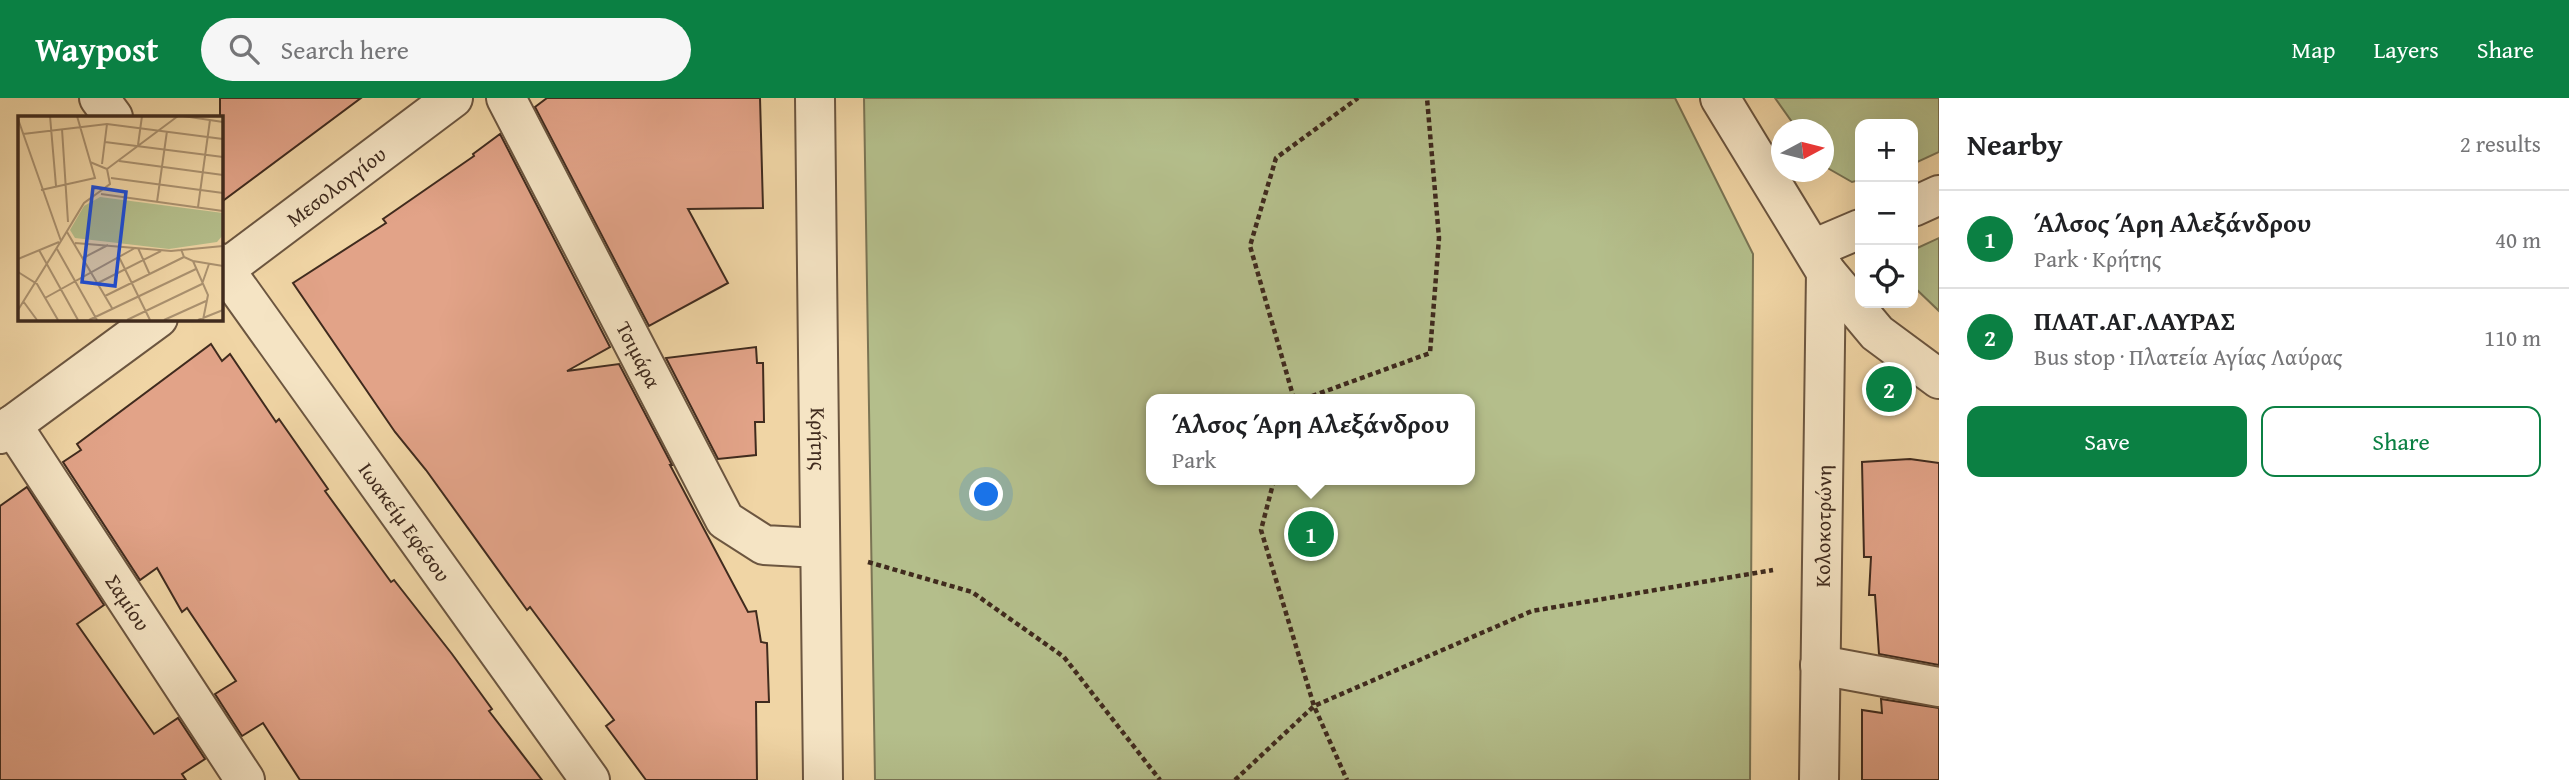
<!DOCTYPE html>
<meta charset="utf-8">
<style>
body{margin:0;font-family:"Gentium Book Plus",serif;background:#f6f6f6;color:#202124}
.controls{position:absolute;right:21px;top:21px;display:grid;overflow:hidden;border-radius:14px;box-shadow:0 7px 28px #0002}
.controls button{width:63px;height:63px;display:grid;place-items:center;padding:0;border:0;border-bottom:2px solid #e0e0e0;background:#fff;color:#202124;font:35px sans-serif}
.compass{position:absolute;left:1771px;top:21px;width:63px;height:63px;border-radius:50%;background:#fff;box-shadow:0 7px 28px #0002;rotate:83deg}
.you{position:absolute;left:987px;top:397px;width:24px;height:24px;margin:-18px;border:5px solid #fff;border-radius:50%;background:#1a73e8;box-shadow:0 0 0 10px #1a73e833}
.badge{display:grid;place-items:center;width:46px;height:46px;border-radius:50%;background:#0b8043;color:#fff;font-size:23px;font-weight:700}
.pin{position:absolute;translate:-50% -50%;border:4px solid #fff;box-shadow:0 2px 7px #0006}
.popup{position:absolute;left:1146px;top:296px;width:329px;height:91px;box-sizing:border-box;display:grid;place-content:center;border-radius:14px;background:#fff;filter:drop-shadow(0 2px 5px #0005);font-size:23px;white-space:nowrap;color:#757577}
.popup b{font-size:26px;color:#202124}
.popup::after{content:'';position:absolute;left:50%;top:100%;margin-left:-14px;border:14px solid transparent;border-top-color:#fff}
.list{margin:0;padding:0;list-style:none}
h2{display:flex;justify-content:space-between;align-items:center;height:91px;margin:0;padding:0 28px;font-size:30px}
h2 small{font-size:23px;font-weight:400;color:#757577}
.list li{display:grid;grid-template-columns:46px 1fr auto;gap:21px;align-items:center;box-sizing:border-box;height:98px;padding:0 28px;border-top:2px solid #e0e0e0}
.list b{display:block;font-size:26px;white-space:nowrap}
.list p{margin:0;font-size:23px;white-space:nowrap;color:#757577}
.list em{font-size:23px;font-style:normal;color:#757577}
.actions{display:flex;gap:14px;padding:21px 28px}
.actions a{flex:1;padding:16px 0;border:2px solid #0b8043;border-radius:14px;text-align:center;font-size:24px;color:#0b8043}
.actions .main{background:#0b8043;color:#fff}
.icon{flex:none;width:38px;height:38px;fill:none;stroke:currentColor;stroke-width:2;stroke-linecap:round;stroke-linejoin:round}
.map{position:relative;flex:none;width:1939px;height:682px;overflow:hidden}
header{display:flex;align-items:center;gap:42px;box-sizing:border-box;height:98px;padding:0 35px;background:#0b8043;color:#fff}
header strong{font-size:33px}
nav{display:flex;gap:38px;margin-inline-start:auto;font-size:24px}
.search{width:490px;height:63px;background:#f6f6f6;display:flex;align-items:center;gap:18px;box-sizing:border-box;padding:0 24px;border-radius:38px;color:#757577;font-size:26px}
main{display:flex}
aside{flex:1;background:#fff}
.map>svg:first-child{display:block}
</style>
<header>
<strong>Waypost</strong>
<div class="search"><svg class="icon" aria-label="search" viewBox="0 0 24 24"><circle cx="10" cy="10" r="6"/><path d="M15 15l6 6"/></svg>Search here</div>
<nav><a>Map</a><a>Layers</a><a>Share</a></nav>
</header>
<main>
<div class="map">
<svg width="1939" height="682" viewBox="0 0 1939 682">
<rect width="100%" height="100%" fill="#f0d5a5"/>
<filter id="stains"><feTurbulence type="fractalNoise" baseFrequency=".00286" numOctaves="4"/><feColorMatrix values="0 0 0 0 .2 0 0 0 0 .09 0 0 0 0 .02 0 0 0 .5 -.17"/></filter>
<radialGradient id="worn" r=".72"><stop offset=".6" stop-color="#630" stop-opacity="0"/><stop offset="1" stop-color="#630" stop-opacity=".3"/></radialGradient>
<path fill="#b4be8b" stroke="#7a7454" stroke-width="2" fill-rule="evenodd" d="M864 0H1675L1753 156 1750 682H875ZM1152 301H1470V382H1152Z
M1775 0H1939V54L1913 66V26H1860V82L1852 84 1824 68V32L1797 31Z
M1939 140V213L1913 188V152Z"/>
<path fill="#e2a388" stroke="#402b1e" stroke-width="2" d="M220 0H361L220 105Z
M547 0H760L763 110 688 111 728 185 649 228 535 9Z
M500 36 610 249 567 273 619 266 672 367H670L748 514 756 513 761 544 767 545 769 604H756L757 682H646L606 628 614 622 530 509 527 512 426 372 395 334 293 185 386 125 383 121 474 58 473 56Z
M211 246 222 263 230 256 276 324 279 321 328 391 325 393 391 484 394 482 452 556 492 611 489 613 542 682H300L263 625 242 638 215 596 236 583 187 510 182 514 157 470 140 482 63 364 81 352 77 346Z
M756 249 757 265H763L764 324H755L756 357 718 361 666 260Z
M1910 361 1939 365V567L1879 556 1875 497H1869L1871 459H1864L1862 364Z
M27 389 104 507 77 526 154 636 178 620 205 661 182 676 186 682H0V408Z
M1881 601 1939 610V682H1862V612L1882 615Z"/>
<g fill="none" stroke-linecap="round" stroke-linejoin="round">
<g stroke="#6c5640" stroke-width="42">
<g id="minor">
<path d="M99 0 113 19"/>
<path id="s1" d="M506 0 725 422 764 447 819 450"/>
<path id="s2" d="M815 0 823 682"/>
<path d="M1720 0 1826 174 1877 235 1939 281"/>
<path d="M1913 109 1939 97"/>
<path d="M1813 151 1860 131"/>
<path id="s3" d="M220 165 590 682"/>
<path id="s4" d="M220 175 453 0"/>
<path id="s5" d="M12 327 245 682"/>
<path d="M0 336 158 220"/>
<path d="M1820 567 1939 589"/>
<path id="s6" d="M1819 682 1826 174"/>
</g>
</g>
<path stroke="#402b1e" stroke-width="4.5" stroke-dasharray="5 3.5" stroke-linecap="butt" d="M1294 301 1250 148 1276 60 1358 0
M1304 301 1430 255 1439 140 1427 0
M1274 382 1261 432 1314 608 1347 682
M868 464 972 494 1064 559 1160 682
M1235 682 1314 608 1532 513 1773 472"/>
<use href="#minor" stroke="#f5e4c4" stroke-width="38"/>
</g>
<g text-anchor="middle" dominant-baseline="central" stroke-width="5" stroke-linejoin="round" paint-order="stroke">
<g font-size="21" fill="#402b1e" stroke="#f5e4c4">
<text stroke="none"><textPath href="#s4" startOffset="145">Μεσολογγίου</textPath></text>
<text stroke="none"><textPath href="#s1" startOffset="289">Τσιμάρα</textPath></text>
<text stroke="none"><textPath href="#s2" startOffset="341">Κρήτης</textPath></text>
<text stroke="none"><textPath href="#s3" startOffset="318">Ιωακείμ Εφέσου</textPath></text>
<text stroke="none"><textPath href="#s6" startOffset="254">Κολοκοτρώνη</textPath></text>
<text stroke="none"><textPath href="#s5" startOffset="212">Σαμίου</textPath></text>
</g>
</g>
<g transform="translate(18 18)">
<rect width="205" height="205" fill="#f0d5a5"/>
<path d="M82 81 205 97V119L199 126 151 133 57 122 52 114 66 90Z" fill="#b4be8b"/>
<path fill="none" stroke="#aa916f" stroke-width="2" d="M32 0 38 70M165 0 205 6M0 3 43 125M44 13 50 106M5 18 89 8 205 23M87 26 205 41M120 29 124 0M101 45 205 59M84 48 89 8M89 53 160 0M93 62 205 77M23 74 77 62 59 0M83 78 205 95M139 86 149 15M180 91 192 4M49 116 94 192M43 125 66 87 92 68 89 53 72 46M57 127 153 135 205 130M120 132 132 159M39 133 79 204M163 133 166 141 175 145 190 179 185 204M21 134 60 204M101 141 132 204M65 142 90 129M0 143 41 126M175 145 205 150M0 156 19 168 40 204M80 167 143 135M184 168 191 148M87 180 166 141M27 182 117 132M5 185 19 204M0 194 43 125M71 204 178 153M109 204 184 168M146 204 188 185M180 204 205 194"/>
<path fill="#1d4ed8" fill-opacity="0.15" stroke="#1d4ed8" stroke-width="3.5" d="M75 71 108 76 97 170 64 166Z"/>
<rect width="205" height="205" fill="none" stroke="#402b1e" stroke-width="3.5"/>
</g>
<rect width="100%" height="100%" filter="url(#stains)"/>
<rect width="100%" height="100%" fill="url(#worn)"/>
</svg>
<div class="controls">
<button>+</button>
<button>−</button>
<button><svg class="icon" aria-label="locate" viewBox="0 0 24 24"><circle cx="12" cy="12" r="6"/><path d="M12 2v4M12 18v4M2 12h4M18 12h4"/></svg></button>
</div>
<svg class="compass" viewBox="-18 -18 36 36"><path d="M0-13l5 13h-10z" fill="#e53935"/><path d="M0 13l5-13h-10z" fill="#757577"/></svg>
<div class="you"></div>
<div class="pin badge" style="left:1311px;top:436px">1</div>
<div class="popup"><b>Άλσος Άρη Αλεξάνδρου</b>Park</div>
<div class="pin badge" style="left:1889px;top:291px">2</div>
</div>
<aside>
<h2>Nearby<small>2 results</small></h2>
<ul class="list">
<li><span class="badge">1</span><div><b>Άλσος Άρη Αλεξάνδρου</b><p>Park · Κρήτης</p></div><em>40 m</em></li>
<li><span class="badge">2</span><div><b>ΠΛΑΤ.ΑΓ.ΛΑΥΡΑΣ</b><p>Bus stop · Πλατεία Αγίας Λαύρας</p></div><em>110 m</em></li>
</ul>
<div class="actions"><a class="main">Save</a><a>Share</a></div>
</aside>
</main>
